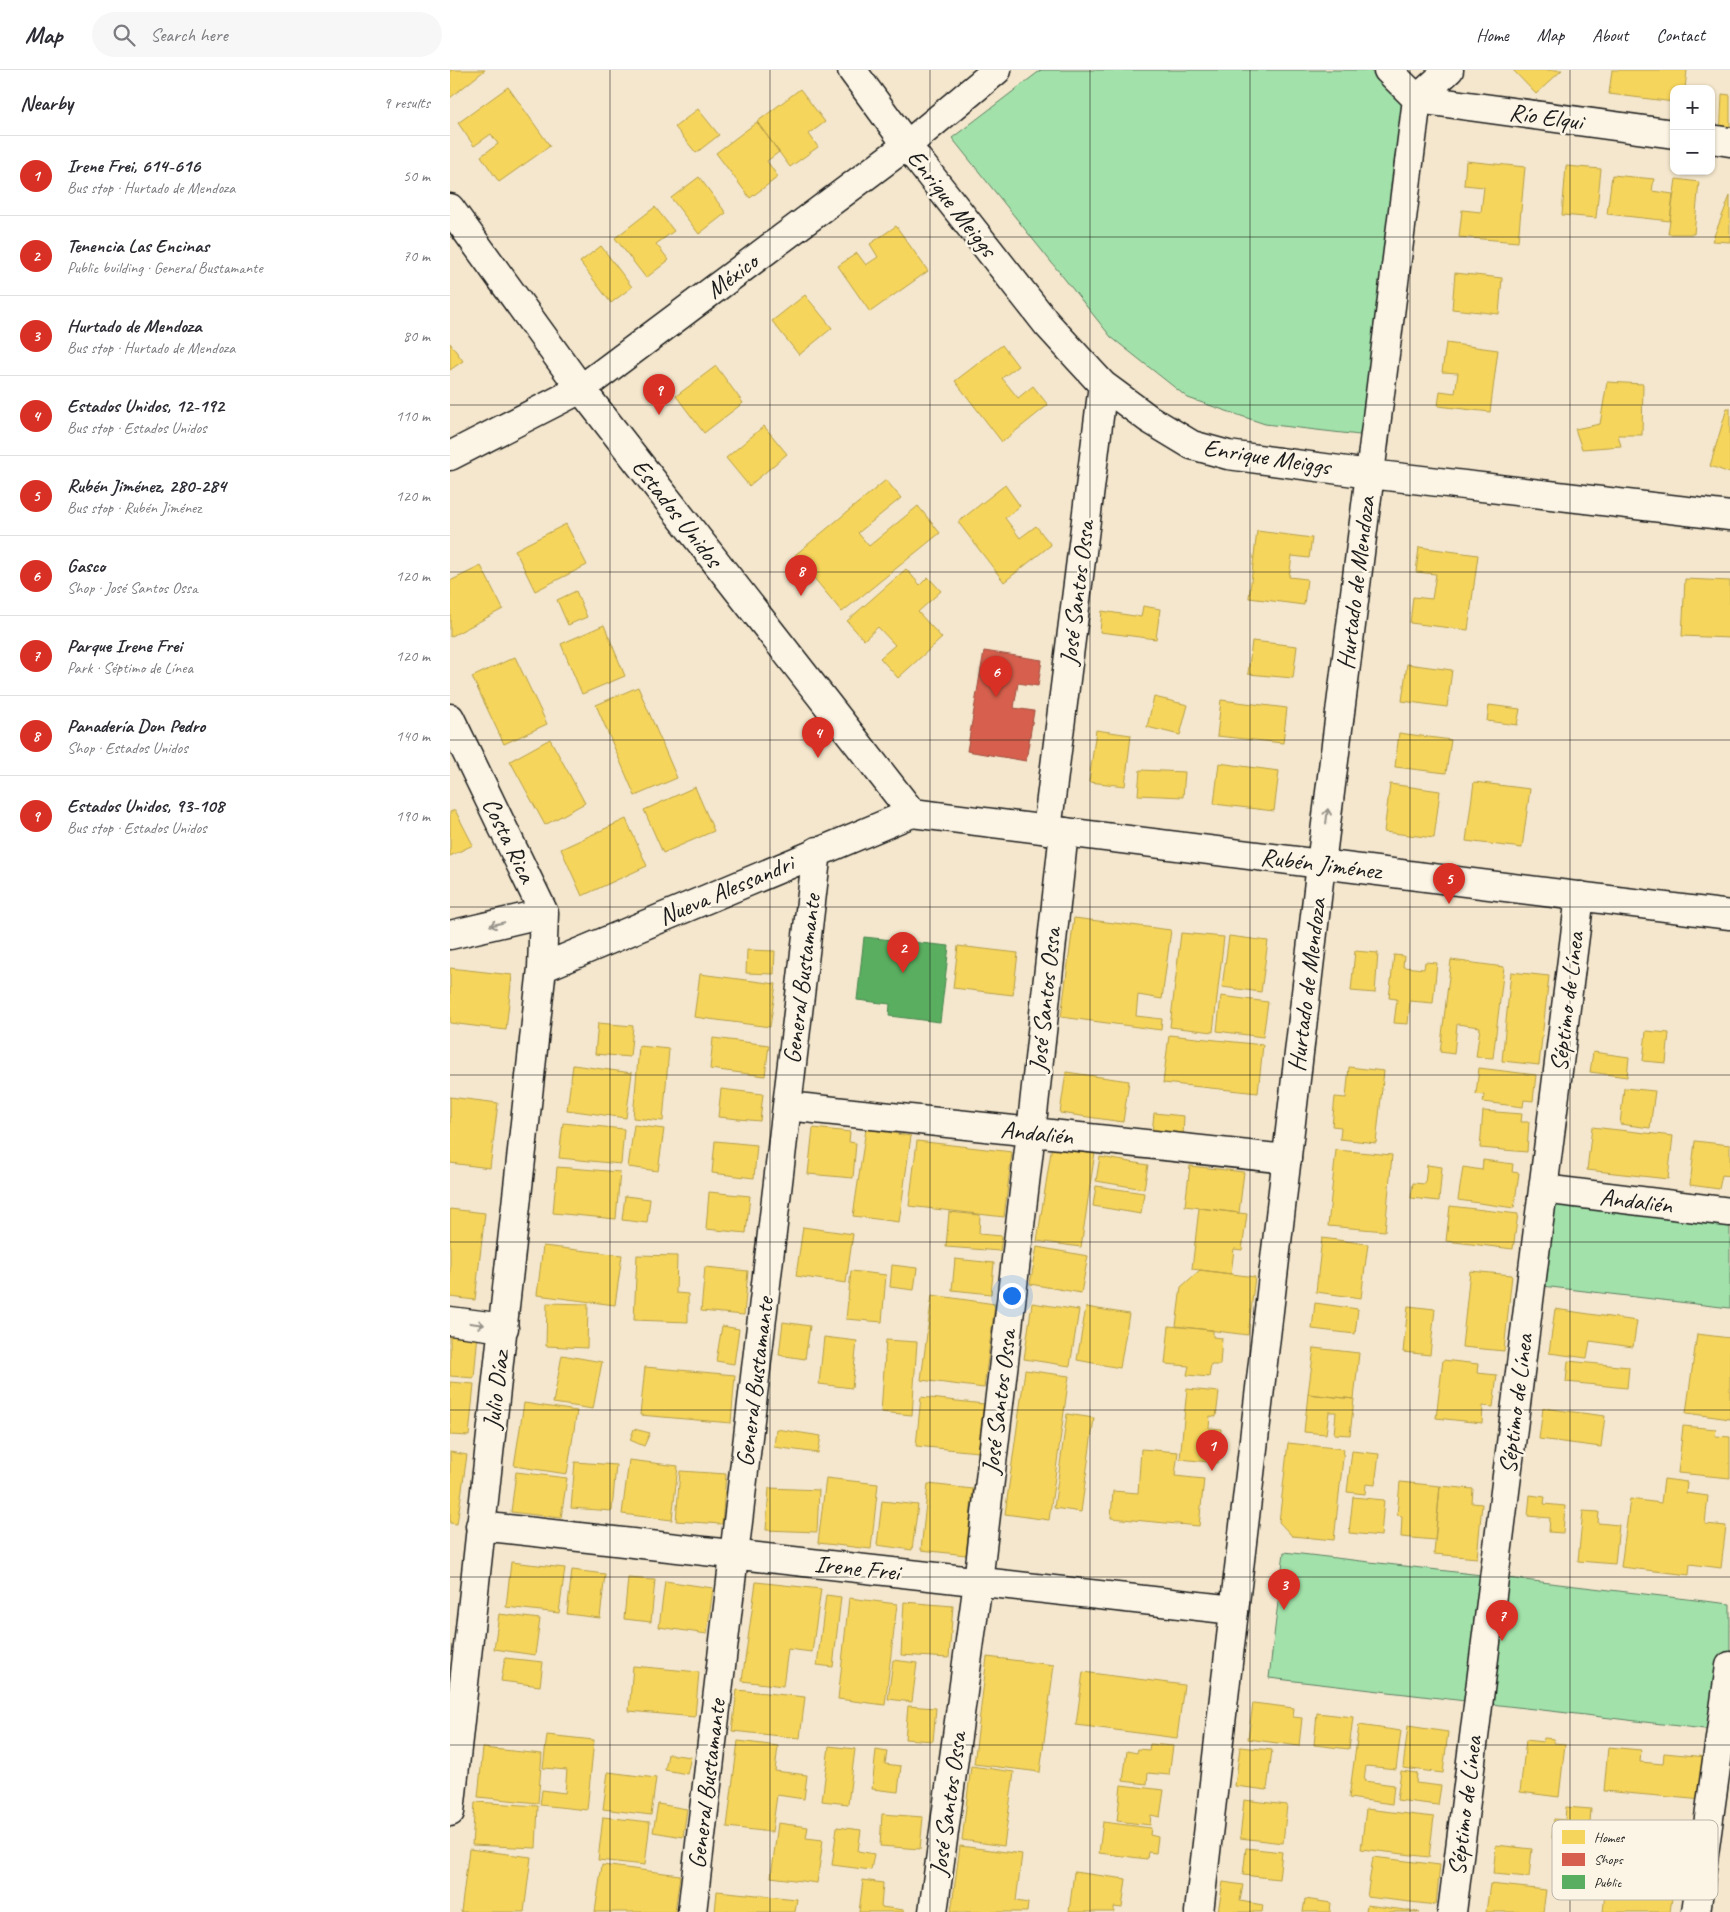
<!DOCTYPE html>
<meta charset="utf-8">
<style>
body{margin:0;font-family:Caveat,sans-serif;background:#f7f7f7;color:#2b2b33}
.controls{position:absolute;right:15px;top:15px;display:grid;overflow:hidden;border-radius:10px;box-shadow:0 1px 4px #0004}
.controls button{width:45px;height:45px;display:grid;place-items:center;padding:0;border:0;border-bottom:1px solid #e1e1e2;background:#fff;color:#2b2b33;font:25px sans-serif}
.you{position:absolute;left:561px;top:1225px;width:18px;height:18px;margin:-12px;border:4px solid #fff;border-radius:50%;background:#1a73e8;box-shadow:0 0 0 8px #1a73e833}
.badge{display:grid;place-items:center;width:32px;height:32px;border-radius:50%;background:#d93025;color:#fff;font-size:16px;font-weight:700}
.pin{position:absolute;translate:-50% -41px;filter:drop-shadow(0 1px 2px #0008)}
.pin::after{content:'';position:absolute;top:26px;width:18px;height:15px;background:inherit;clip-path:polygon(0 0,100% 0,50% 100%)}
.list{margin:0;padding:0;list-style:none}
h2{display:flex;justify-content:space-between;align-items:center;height:65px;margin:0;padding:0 20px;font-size:21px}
h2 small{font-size:16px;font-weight:400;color:#7c7c81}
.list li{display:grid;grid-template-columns:32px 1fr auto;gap:15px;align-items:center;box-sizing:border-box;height:80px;padding:0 20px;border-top:1px solid #e1e1e2}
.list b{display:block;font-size:19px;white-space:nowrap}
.list p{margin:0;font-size:16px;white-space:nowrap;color:#7c7c81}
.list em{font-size:16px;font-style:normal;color:#7c7c81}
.icon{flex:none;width:28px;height:28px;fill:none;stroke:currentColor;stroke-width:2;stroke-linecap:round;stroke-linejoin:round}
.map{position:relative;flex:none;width:1280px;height:1842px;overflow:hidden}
header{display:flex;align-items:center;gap:30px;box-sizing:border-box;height:70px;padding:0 25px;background:#fff;border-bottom:1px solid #e1e1e2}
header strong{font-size:24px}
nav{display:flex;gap:28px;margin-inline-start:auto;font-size:18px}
.search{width:350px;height:45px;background:#f7f7f7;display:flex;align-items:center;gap:12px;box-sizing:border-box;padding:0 18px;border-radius:28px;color:#7c7c81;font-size:19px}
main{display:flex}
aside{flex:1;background:#fff}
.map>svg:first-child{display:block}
</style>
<header>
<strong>Map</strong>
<div class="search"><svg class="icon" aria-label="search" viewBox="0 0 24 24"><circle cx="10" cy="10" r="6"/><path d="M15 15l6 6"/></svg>Search here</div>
<nav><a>Home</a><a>Map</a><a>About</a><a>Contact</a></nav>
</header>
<main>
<aside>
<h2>Nearby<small>9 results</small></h2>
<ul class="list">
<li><span class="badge">1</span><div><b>Irene Frei, 614-616</b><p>Bus stop · Hurtado de Mendoza</p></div><em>50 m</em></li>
<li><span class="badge">2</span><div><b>Tenencia Las Encinas</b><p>Public building · General Bustamante</p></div><em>70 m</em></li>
<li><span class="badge">3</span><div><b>Hurtado de Mendoza</b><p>Bus stop · Hurtado de Mendoza</p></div><em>80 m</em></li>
<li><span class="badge">4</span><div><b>Estados Unidos, 12-192</b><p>Bus stop · Estados Unidos</p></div><em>110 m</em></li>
<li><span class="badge">5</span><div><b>Rubén Jiménez, 280-284</b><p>Bus stop · Rubén Jiménez</p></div><em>120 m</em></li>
<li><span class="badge">6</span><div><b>Gasco</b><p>Shop · José Santos Ossa</p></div><em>120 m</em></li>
<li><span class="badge">7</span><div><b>Parque Irene Frei</b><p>Park · Séptimo de Línea</p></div><em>120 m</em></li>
<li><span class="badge">8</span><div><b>Panadería Don Pedro</b><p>Shop · Estados Unidos</p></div><em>140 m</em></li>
<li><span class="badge">9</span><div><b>Estados Unidos, 93-108</b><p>Bus stop · Estados Unidos</p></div><em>190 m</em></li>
</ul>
</aside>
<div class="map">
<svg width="1280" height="1842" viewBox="0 0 1280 1842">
<rect width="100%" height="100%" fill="#f4e7cd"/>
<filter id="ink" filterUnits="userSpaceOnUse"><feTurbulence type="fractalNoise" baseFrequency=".02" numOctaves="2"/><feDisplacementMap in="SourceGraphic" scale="10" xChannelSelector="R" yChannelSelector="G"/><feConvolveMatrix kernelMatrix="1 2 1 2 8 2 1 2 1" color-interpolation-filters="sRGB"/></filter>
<g filter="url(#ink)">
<path fill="#a2e2aa" stroke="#5f7f63" d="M591 0H919L959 34 918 366 815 354 738 328 661 267 502 68Z
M1101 1115 1280 1139V1238L1092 1216Z
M834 1482 1280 1534V1662L819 1608Z"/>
<path fill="#f6d55c" stroke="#b59e49" d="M0 0H35L0 28Z
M1063 0H1112L1086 24Z
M1162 0H1237L1235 19H1224V32L1159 24Z
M58 17 100 76 49 112 31 86 48 74 41 64 24 76 8 53Z
M350 19 375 52 359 64 368 77 340 97 307 52Z
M1272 24 1280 25V68L1270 69Z
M248 39 269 65 246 83 225 57Z
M307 52 329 82 317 91 328 107 300 128 266 83Z
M1016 91 1075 97 1068 172 1009 167 1012 140 1031 142 1034 117 1014 115Z
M1116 96 1151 99 1146 148 1112 145Z
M1162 105 1204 109 1202 121 1223 124 1220 151 1157 144Z
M249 107 276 143 249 164 221 128Z
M1226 109 1249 112 1244 164H1218Z
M1280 126V172L1262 171Z
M205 137 224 161 206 174 219 190 196 208 165 168Z
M446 156 478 201 420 242 388 196 407 183 416 195 428 187 420 174Z
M151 176 182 217 161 233 130 192Z
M1005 203 1052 208 1049 244 1002 239Z
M355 225 382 258 349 285 322 251Z
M0 273 13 291 0 300Z
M996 273 1048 280 1040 342 988 336 990 321 1005 323 1008 303 992 302Z
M552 275 568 296 552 308 568 328 583 316 598 335 552 372 505 311Z
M266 296 293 333 254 363 226 326Z
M1157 312 1193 314 1192 365H1168L1171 376 1132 379 1125 359 1150 354Z
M1277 338H1280V403L1260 396Z
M314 356 337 384 299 416 276 388Z
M436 410 451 428 408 463 419 476 468 436 490 463 392 542 345 485Z
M555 415 570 436 555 448 570 468 586 456 601 475 554 512 508 452Z
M116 454 137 495 85 521 65 480Z
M807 461 862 468 859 488 842 486 839 507 857 509 854 535 799 528Z
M969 477 1028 485 1018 560 960 553 963 527 982 529 986 504 966 502Z
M31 496 53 539 0 567V511Z
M456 499 470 515 478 507 491 521 468 542 492 568 448 608 430 588 445 575 428 557 414 570 397 551Z
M1235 509 1280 511V568L1232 566Z
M126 521 137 547 118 555 107 530Z
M693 536 710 539 706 569 650 562 652 541 691 547Z
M154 555 175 606 132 624 111 574Z
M802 571 847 576 843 608 798 604Z
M65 587 97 654 54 674 22 607Z
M957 594 1002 600 997 637 952 631Z
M188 617 227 708 185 726 146 635Z
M704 627 738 635 730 665 697 657Z
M771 630 837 638 833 673 767 666Z
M1039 635 1070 639 1067 655 1037 651Z
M646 660 681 665 675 716 639 712Z
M949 663 1001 670 996 703 945 697Z
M100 669 135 733 95 755 60 691Z
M769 693 829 701 824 741 764 734Z
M690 700 735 702 733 727 688 725Z
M1024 712 1080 719 1072 778 1016 771Z
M940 714 990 721 984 768 934 762Z
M245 717 264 761 213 783 194 740Z
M5 740 23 775 0 786V742Z
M176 749 197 796 132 826 111 779Z
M624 848 721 860 712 929 688 925 686 946 712 949 711 960 611 947Z
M731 863 774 867 763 962 720 957Z
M779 866 818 871 811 922 772 917Z
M508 876 568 883 563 925 503 918Z
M297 880 325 881 324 904 296 903Z
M905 881 928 883 925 923 901 921Z
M944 885 954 886 953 897 974 899 975 892 987 893 983 933 960 931 958 954 944 953 947 929 939 928Z
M1001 890 1054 897 1043 988 1026 987 1030 957 1007 954 1004 984 990 982Z
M0 898 62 905 56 960 0 953Z
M1061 902 1099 906 1089 995 1052 991Z
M250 904 326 914 320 957 244 947Z
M771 926 818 932 813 967 767 961Z
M148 953 183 956 180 987 145 984Z
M1196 961 1219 963 1216 993 1193 991Z
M719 965 813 975 808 1023 713 1013Z
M263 968 319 975 315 1006 260 999Z
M189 976 219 979 213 1051 183 1048Z
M1143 982 1179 987 1177 1007 1140 1002Z
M123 995 182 1003 176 1048 117 1040Z
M899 997 934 1001 926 1073 890 1069 891 1057 882 1056 885 1027 896 1028Z
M1029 998 1086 1005 1083 1031 1074 1030 1073 1037 1033 1032 1034 1025 1026 1024Z
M616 1002 679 1011 673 1052 610 1043Z
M1174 1018 1205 1021 1200 1058 1170 1054Z
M271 1019 313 1024 310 1051 268 1047Z
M0 1027 48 1033 40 1098 0 1093Z
M1033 1041 1072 1044 1071 1052H1079L1077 1082 1030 1078Z
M704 1043 734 1046 733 1066 702 1063Z
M113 1053 174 1059 171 1094 109 1088Z
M184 1055 214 1059 208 1101 178 1097Z
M1142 1057 1223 1066 1218 1109 1137 1100Z
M363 1058 400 1062 399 1072 406 1073 403 1108 358 1104Z
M416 1059 461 1066 449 1152 403 1146Z
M265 1071 307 1075 304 1108 262 1103Z
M467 1071 562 1082 554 1147 459 1136Z
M1245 1071 1280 1075V1106L1272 1105 1269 1119 1240 1115Z
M602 1075 645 1082 631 1177 587 1171Z
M886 1080 942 1085 935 1161 878 1156Z
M650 1087 698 1095 694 1119 646 1111Z
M1033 1090 1063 1094 1062 1102 1069 1103 1064 1138 1008 1130 1013 1097 1032 1100Z
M977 1095 992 1097 989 1131 961 1128 963 1113 975 1114Z
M740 1096 794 1102 789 1143 735 1136Z
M107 1097 170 1102 166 1149 103 1143Z
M646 1116 694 1123 691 1144 643 1136Z
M259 1122 300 1126 296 1163 256 1159Z
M175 1126 200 1129 197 1153 172 1150Z
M1000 1136 1068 1144 1063 1179 996 1171Z
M749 1138 797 1144 792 1180 784 1179 781 1204 742 1199Z
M0 1139 35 1143 25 1230 0 1227Z
M499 1142 530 1145 529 1164 552 1166 550 1181 496 1177Z
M353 1157 403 1164 396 1213 346 1206Z
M872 1168 918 1174 911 1228 866 1222Z
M93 1176 172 1185 165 1235 87 1225Z
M587 1177 638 1186 631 1223 580 1214Z
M187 1185 227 1186 226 1223 238 1224V1252L184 1250Z
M505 1189 544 1193 541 1224 502 1220Z
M442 1195 467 1198 464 1220 440 1217Z
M255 1197 298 1201 294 1245 251 1241Z
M750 1200 805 1207 798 1265 726 1256 731 1217Z
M401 1201 436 1205 432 1252 396 1249Z
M1020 1201 1062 1205 1054 1281 1012 1277Z
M482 1225 545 1234 534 1318 471 1310Z
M97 1233 138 1234 137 1278 96 1276Z
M582 1233 629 1240 620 1296 574 1289Z
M865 1233 908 1239 905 1264 862 1259Z
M958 1236 985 1239 980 1285 953 1282Z
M636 1237 679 1244 670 1298 627 1290Z
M1105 1239 1187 1251 1183 1277 1140 1271 1137 1288 1099 1283Z
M333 1252 360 1256 355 1289 329 1285Z
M272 1256 289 1259 284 1294 266 1291Z
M719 1256 763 1260V1267L772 1268 770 1295H761L759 1307 737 1305 739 1296 715 1294Z
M0 1260 28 1263 24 1308 0 1306Z
M1247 1264 1280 1268V1349L1236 1343Z
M374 1267 407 1271 402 1318 369 1314Z
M436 1270 467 1272 462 1345 431 1342Z
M864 1278 909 1283 904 1329 858 1324Z
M112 1285 152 1292 143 1339 103 1333Z
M993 1290 1028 1294 1027 1303 1047 1305 1043 1337 1033 1336 1032 1353 986 1348Z
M1118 1291 1179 1297 1177 1318 1116 1312Z
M195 1297 285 1305 281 1353 190 1345Z
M575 1300 619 1306 599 1450 555 1444Z
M0 1312 24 1314 19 1366 0 1365Z
M737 1319 769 1322 766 1347 760 1346 759 1358 771 1359 768 1393 730 1389Z
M858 1324 904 1329 900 1365 884 1364 886 1342H879L876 1364 854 1362Z
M471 1327 534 1334 528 1382 466 1376Z
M74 1333 127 1341 117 1404 64 1396Z
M1093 1338 1155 1346 1151 1377 1089 1369Z
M617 1344 644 1348 631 1442 604 1438Z
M1233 1356 1266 1359 1265 1366 1280 1367V1408L1228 1403Z
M184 1359 200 1363 194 1376 180 1370Z
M326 1359 371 1366 368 1383 324 1377Z
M838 1373 894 1379 884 1470 842 1466 829 1452Z
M691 1379 728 1382 725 1406 754 1409 749 1456 661 1448 663 1421 688 1423Z
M902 1381 929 1384 925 1415 916 1414 915 1424 897 1422Z
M0 1382 17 1385 7 1454 0 1453Z
M179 1390 228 1396 222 1450 172 1444Z
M125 1392 166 1395 162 1441 121 1438Z
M230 1401 276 1404 272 1454 226 1451Z
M66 1402 117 1408 111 1448 61 1442Z
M376 1408 428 1414 421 1479 368 1473Z
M1214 1409 1237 1412 1236 1423 1258 1426 1255 1454 1276 1456 1271 1498 1240 1494 1239 1505 1171 1497 1180 1429 1211 1433Z
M950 1412 990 1416 985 1470 951 1467 952 1446 947 1445Z
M478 1414 523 1419 516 1485 471 1480Z
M990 1416 1023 1419 1022 1433 1032 1434 1027 1488 984 1484Z
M319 1418 369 1420 367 1462 316 1460Z
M1080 1425 1095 1427 1094 1434 1115 1436 1113 1463 1099 1462 1100 1448 1078 1446Z
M903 1427 934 1430 931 1466 899 1463Z
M432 1431 468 1435 462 1480 427 1475Z
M1133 1441 1149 1442 1148 1453 1169 1455 1165 1494 1128 1491Z
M61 1492 115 1498 109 1543 56 1537Z
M122 1500 155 1504 150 1548 117 1544Z
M178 1508 205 1510 201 1552 174 1549Z
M215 1511 263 1518 257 1564 209 1557Z
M306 1512 371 1519 362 1582 338 1579 333 1616 292 1611Z
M376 1525 391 1527 383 1597 367 1595Z
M399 1528 447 1534 435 1635 388 1629Z
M454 1532 503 1536 499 1588 451 1585Z
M49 1544 90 1549 85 1585 44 1579Z
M537 1587 604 1595 590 1702 524 1694Z
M55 1588 93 1592 90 1616 51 1611Z
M443 1590 467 1593 462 1632 438 1629Z
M183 1596 249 1602 245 1647 179 1641Z
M633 1602 734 1615 727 1668 626 1655Z
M287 1620 355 1627 350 1668 282 1661Z
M803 1633 844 1638 843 1647 852 1648 849 1676 798 1669Z
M458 1636 486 1638 483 1671 455 1669Z
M867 1643 903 1647 899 1679 864 1675Z
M909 1655 951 1661 946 1699 916 1696 914 1711 944 1715 942 1734 899 1728Z
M958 1656 998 1662 993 1703 953 1698Z
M97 1665 144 1670 137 1740 90 1735 92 1720 115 1723 117 1700 93 1698Z
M1094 1668 1104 1669 1103 1673 1115 1674 1109 1727 1070 1722 1076 1670 1093 1672Z
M288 1671 328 1676 325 1701 357 1705 354 1729 327 1725 322 1762 277 1757Z
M700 1674 723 1676 719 1705 698 1703 697 1714 673 1711 677 1681 687 1683 688 1679 699 1680Z
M379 1676 405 1679 398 1734 372 1731Z
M790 1677 822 1680 817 1720 785 1716Z
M1158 1677 1191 1680 1190 1692 1213 1694 1214 1683 1257 1687 1253 1730 1154 1721Z
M33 1678 92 1684 88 1733 28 1727Z
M426 1680 437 1682 435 1694 451 1696 448 1722 422 1719Z
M218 1684 241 1687 237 1704 215 1700Z
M521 1696 564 1702 554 1776 512 1770Z
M951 1701 967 1703 966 1713 991 1716 988 1735 947 1730Z
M158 1702 206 1708 201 1745 153 1739Z
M671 1715 714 1720 710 1747 701 1745 700 1755 667 1751Z
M794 1730 837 1735 833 1773 790 1768Z
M25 1732 88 1736 86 1778 22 1775Z
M208 1734 237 1739 233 1767 203 1762Z
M1116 1737 1141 1739 1138 1778 1113 1776 1114 1769 1102 1768 1104 1749 1115 1750Z
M916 1739 984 1747 979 1787 911 1779Z
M432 1744 473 1747 470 1779 430 1776Z
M153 1747 200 1752 195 1795 148 1790Z
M653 1752 701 1758 700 1765 708 1767 706 1783 698 1782 697 1789 649 1783Z
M328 1753 358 1757 356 1768 373 1770 367 1813 321 1807Z
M387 1757 411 1760 408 1781 424 1784 421 1800 382 1795Z
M1046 1775 1082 1779 1079 1807 1043 1804Z
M510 1776 572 1784 566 1831 578 1833 577 1842H501Z
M796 1778 832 1782 829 1809 793 1805Z
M19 1779 81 1787 74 1842H11Z
M923 1787 990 1795 986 1835 917 1827Z
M152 1795 230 1805 225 1842H145Z
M624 1802 676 1809 672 1838 664 1837V1842H619Z
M413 1810 433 1813 431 1837 454 1840V1842H409Z
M773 1812 793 1815 790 1831 813 1835 812 1842H768Z
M1040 1814 1096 1820 1093 1842H1036Z
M1156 1814 1223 1821 1220 1842H1153Z
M267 1821 347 1829 345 1842H265Z
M855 1829 881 1833 880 1842H853Z
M917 1835 970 1842H916Z"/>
<path fill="#d6604d" stroke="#9e4c3e" d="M534 581 592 590 588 616 568 613 564 638 584 641 576 691 517 681Z"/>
<path fill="#5aae61" stroke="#47824c" d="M414 867 499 876 490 952 439 946 440 934 407 930Z"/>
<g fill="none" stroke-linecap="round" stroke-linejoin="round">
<g stroke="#1c1c1c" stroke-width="31">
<path id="minor" d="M402 0 465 86 597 254 628 288 653 315 699 349 742 375 778 385 920 404 1280 446
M938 0 967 29
M967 29 1224 64
M967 29 999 0
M1261 69 1280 72
M0 386 131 319 457 75 547 0
M0 648 94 843 92 898 84 970 0 1742
M597 760 653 315
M871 794 967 29
M0 865 94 843
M92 898 462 743
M337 1036 837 1089
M1093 1119 1280 1142
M0 1251 54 1258
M30 1456 784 1540
M242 1842 367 781
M483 1842 528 1512 581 1062 614 762
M1002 1842 1130 826
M1246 1842 1280 1596"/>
</g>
<g stroke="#1c1c1c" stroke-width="31">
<path id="secondary" d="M0 138 131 319 462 743 1280 845
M749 1842 871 794"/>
</g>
<use href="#minor" stroke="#fcf5e5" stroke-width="28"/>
<use href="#secondary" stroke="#fcf5e5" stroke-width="28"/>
</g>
<defs><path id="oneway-shaft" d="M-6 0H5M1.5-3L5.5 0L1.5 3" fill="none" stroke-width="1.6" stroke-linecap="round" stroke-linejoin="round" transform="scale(1.25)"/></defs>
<g stroke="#97938b">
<use href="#oneway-shaft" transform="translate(877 746) rotate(-83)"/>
<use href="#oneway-shaft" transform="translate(47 854) rotate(167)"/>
<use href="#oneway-shaft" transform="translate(27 1254) rotate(7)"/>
</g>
</g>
<path fill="none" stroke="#1c1c1c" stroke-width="1" stroke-opacity="0.55" d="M160 0V1842M320 0V1842M480 0V1842M640 0V1842M800 0V1842M960 0V1842M1120 0V1842M0 167H1280M0 335H1280M0 502H1280M0 670H1280M0 837H1280M0 1005H1280M0 1172H1280M0 1340H1280M0 1507H1280M0 1675H1280"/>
<g text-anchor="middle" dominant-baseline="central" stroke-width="5" stroke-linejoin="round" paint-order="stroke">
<g font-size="25" fill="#1c1c1c" stroke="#fcf5e5">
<text transform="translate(1096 47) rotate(8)">Río Elqui</text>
<text transform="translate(502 133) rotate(52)">Enrique Meiggs</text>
<text transform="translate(282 206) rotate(-37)">México</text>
<text transform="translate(817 387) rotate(9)">Enrique Meiggs</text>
<text transform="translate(227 443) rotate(52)">Estados Unidos</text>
<text transform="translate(906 513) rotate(-83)">Hurtado de Mendoza</text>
<text transform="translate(627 523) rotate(-83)">José Santos Ossa</text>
<text transform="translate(59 770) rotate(64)">Costa Rica</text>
<text transform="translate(871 794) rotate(7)">Rubén Jiménez</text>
<text transform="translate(276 820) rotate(-23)">Nueva Alessandri</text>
<text transform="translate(352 909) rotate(-83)">General Bustamante</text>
<text transform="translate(857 915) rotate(-83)">Hurtado de Mendoza</text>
<text transform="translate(595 930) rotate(-84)">José Santos Ossa</text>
<text transform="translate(1117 932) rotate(-83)">Séptimo de Línea</text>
<text transform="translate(587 1063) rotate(6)">Andalién</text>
<text transform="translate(1186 1131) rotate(7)">Andalién</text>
<text transform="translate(305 1312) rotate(-83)">General Bustamante</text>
<text transform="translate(46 1320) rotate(-83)">Julio Díaz</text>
<text transform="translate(549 1332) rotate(-83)">José Santos Ossa</text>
<text transform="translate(1066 1334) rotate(-83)">Séptimo de Línea</text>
<text transform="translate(407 1498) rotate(6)">Irene Frei</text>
<text transform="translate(257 1714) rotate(-83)">General Bustamante</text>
<text transform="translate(498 1734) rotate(-82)">José Santos Ossa</text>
<text transform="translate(1015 1736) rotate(-83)">Séptimo de Línea</text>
</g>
</g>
<rect x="1102" y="1750" width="166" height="80" rx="8" fill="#fcf5e5" stroke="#b9b4a9" stroke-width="1"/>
<rect x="1112" y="1760" width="23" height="14" fill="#f6d55c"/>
<rect x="1112" y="1783" width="23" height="13" fill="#d6604d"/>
<rect x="1112" y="1805" width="23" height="14" fill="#5aae61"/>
<g font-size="14" fill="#1c1c1c">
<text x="1144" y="1772">Homes</text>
<text x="1144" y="1794">Shops</text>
<text x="1144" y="1817">Public</text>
</g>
</svg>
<div class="controls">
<button>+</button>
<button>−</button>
</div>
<div class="you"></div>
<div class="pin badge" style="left:762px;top:1401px">1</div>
<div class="pin badge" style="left:453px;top:903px">2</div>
<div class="pin badge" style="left:834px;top:1540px">3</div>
<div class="pin badge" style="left:368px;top:688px">4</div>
<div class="pin badge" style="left:999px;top:834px">5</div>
<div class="pin badge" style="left:546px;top:627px">6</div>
<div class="pin badge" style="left:1052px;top:1571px">7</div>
<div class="pin badge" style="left:351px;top:526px">8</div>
<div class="pin badge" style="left:209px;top:345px">9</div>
</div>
</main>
